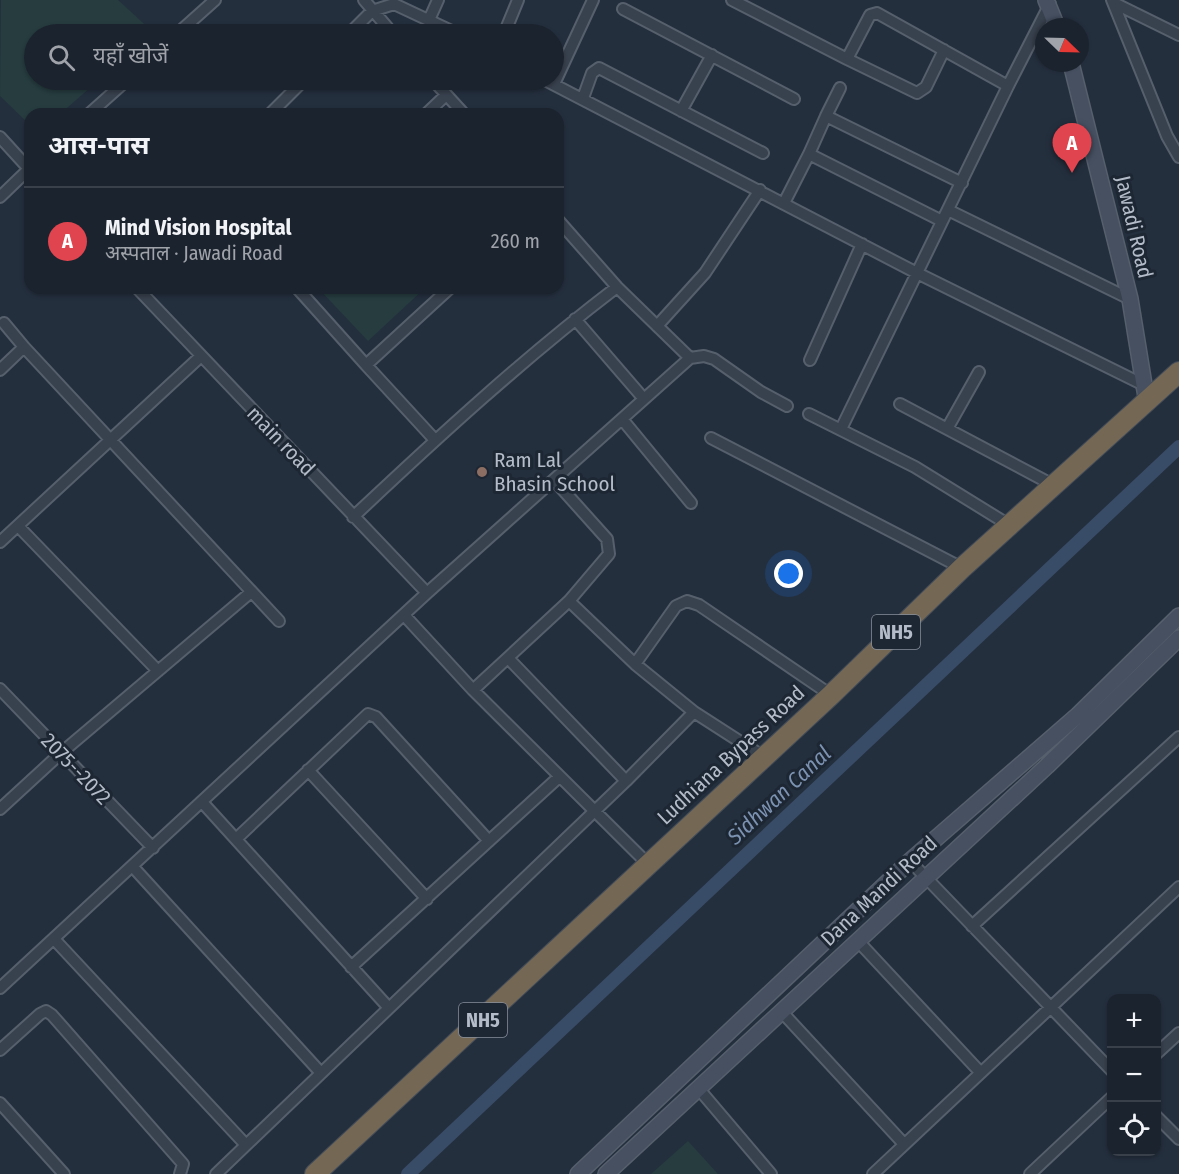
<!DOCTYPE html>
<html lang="hi">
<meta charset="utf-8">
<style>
body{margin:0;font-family:"Fira Sans Condensed","Noto Sans Devanagari",sans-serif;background:#242b36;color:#f1f3f6}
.controls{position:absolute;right:18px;bottom:18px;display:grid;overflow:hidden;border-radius:12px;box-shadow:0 2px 4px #0004}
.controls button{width:54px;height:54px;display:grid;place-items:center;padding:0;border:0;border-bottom:2px solid #39404a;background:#1b232e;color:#f1f3f6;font:30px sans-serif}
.compass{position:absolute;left:1035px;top:18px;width:54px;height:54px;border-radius:50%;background:#1b232e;box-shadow:0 2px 4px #0004;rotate:113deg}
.you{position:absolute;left:789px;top:574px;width:21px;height:21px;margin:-15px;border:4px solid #fff;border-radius:50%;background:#1a73e8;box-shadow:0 0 0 9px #1a73e833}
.badge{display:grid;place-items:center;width:39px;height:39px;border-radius:50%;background:#bca0f2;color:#fff;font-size:20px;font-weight:700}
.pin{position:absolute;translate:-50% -50px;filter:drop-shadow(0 2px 3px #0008)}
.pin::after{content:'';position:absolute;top:32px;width:21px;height:18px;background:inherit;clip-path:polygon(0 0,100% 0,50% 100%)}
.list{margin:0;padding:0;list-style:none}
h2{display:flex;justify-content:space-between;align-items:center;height:78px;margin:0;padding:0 24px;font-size:26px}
h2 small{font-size:20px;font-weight:400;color:#a0a4aa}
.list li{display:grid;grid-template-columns:39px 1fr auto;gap:18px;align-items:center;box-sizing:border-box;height:108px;padding:0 24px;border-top:2px solid #39404a}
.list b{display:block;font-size:22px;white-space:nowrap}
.list p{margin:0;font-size:20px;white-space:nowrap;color:#a0a4aa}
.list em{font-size:20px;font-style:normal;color:#a0a4aa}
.icon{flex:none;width:33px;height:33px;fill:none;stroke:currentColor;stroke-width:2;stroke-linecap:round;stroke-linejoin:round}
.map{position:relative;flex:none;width:1179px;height:1174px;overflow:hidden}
.search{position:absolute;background:#1b232e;box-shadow:0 2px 4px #0004;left:24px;top:24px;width:540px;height:66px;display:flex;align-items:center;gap:15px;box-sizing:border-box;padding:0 21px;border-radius:33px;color:#a0a4aa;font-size:22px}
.panel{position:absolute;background:#1b232e;box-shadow:0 2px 4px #0004;left:24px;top:108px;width:540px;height:186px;border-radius:18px}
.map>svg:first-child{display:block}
</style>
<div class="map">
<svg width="1179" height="1174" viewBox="0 0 1179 1174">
<rect width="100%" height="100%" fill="#242f3e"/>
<path fill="#263c3f" d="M1 0H118L153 32 150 34H34V80H99L60 114H30V125L0 96Z
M318 288H425L368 341Z
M688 1141 718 1174H651Z"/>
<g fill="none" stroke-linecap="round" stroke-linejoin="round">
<path stroke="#394c67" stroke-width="14" d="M408 1174 1179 447"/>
<g stroke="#565f6c" stroke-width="14">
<path id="street" d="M364 0 393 34
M732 0 847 59 870 15 877 13 1008 86 1050 4
M1112 0 1167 136 1179 157
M1114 3 1179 35
M623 9 794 99
M429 20 438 0
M177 34 215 0
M349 34 372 11 394 4 458 34
M504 34 518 0
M847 59 917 93 926 87 944 50
M433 80 464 114
M545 80 915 272 1144 385
M554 84 593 0
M583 98 592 73 599 68 763 153
M681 111 712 55
M89 114 127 80
M270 114 304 80
M426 114 446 95
M826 116 840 88
M0 137 30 170
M809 154 826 116 962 183
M0 197 30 168
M784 203 809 154 942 221
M948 210 1130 299
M558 220 617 287 690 358
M137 288 427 593
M297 288 366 365 450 288
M575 319 644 399
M4 323 24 347
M657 326 705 273 760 190
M810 360 862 244
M366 365 435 440
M0 370 24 347 279 621
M900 404 1055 486
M809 414 915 467 1009 525
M622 419 691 503
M948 427 979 372
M841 429 1008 86
M711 438 962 568
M353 517C438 437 524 358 617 287
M18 526 158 671
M0 542 200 357
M404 615 473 690 648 864
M508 658 626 781
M635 664 676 606 687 601 699 605 831 695
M0 689 153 848
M473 690 569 601 609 554 607 539 555 481
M694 712 764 757
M308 770 427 899
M202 802 389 1008
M0 809 61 753 250 593
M236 839 368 714 376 717 489 841
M910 861 1112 1071
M133 867 321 1073
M972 926 1179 737
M54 939 246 1145
M857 940 980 1072
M351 967 559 777
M0 988 427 593 690 358 704 356 714 359 761 392 787 406
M781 1011 904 1144
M0 1050 40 1014 46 1011 52 1015 183 1164 180 1174
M1156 1054 1179 1033
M698 1088 771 1174
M0 1103 64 1174
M1156 1116 1179 1139
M216 1174 626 781 694 712 635 664 569 601
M873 1174 1179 887
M1030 1174 1112 1097"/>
</g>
<g stroke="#565f6c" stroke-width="18">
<path id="secondary" d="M1046 0 1057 27
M1071 63 1130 299 1147 403
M578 1174 910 861 1078 715 1179 616
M606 1174 1047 766 1179 638"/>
</g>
<g stroke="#434c59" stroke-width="22">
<path id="highway" d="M315 1174 831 695 962 568 1179 372"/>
</g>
<use href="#street" stroke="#38414e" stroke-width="10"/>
<use href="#secondary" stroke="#465061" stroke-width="15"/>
<use href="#highway" stroke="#746855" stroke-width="20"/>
</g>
<circle fill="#8d6e63" stroke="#1d2633" stroke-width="2" cx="482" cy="472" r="6"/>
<g text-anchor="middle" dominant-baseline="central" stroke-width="6" stroke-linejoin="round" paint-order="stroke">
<g fill="#1d2633" stroke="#878f9c" stroke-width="1.5">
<rect x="872" y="615" width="48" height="34" rx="4.5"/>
<rect x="459" y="1003" width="48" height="34" rx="4.5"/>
</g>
<g font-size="20" font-weight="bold" fill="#b4bcc9">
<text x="896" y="632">NH5</text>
<text x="483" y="1020">NH5</text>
</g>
<g font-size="21" fill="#b4bcc9" stroke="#1d2633">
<text transform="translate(1134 227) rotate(77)">Jawadi Road</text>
<text transform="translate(281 441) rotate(46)">main road</text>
<text transform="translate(731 755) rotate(-43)">Ludhiana Bypass Road</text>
<text transform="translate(76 769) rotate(46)">2075--2072</text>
<text transform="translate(879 891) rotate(-43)">Dana Mandi Road</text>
</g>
<g font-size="21" fill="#b4bcc9" stroke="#1d2633" text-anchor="start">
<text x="494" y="460">Ram Lal<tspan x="494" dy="24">Bhasin School</tspan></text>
</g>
<g font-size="22" font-style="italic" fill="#7c92b1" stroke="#1d2633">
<text transform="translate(779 795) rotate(-43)">Sidhwan Canal</text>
</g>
</g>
</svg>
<div class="controls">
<button>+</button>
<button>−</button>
<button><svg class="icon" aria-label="locate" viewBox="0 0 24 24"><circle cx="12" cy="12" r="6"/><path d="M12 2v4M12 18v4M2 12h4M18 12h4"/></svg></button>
</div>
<svg class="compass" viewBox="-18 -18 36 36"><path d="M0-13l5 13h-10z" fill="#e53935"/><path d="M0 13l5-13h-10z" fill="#a0a4aa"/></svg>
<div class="you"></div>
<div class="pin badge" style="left:1072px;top:173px;background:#e0444e">A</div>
<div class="search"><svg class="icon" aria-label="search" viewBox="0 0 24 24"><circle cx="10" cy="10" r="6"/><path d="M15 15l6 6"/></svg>यहाँ खोजें</div>
<section class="panel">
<h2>आस-पास<small></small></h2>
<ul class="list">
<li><span class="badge" style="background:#e0444e">A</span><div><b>Mind Vision Hospital</b><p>अस्पताल · Jawadi Road</p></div><em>260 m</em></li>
</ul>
</section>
</div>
